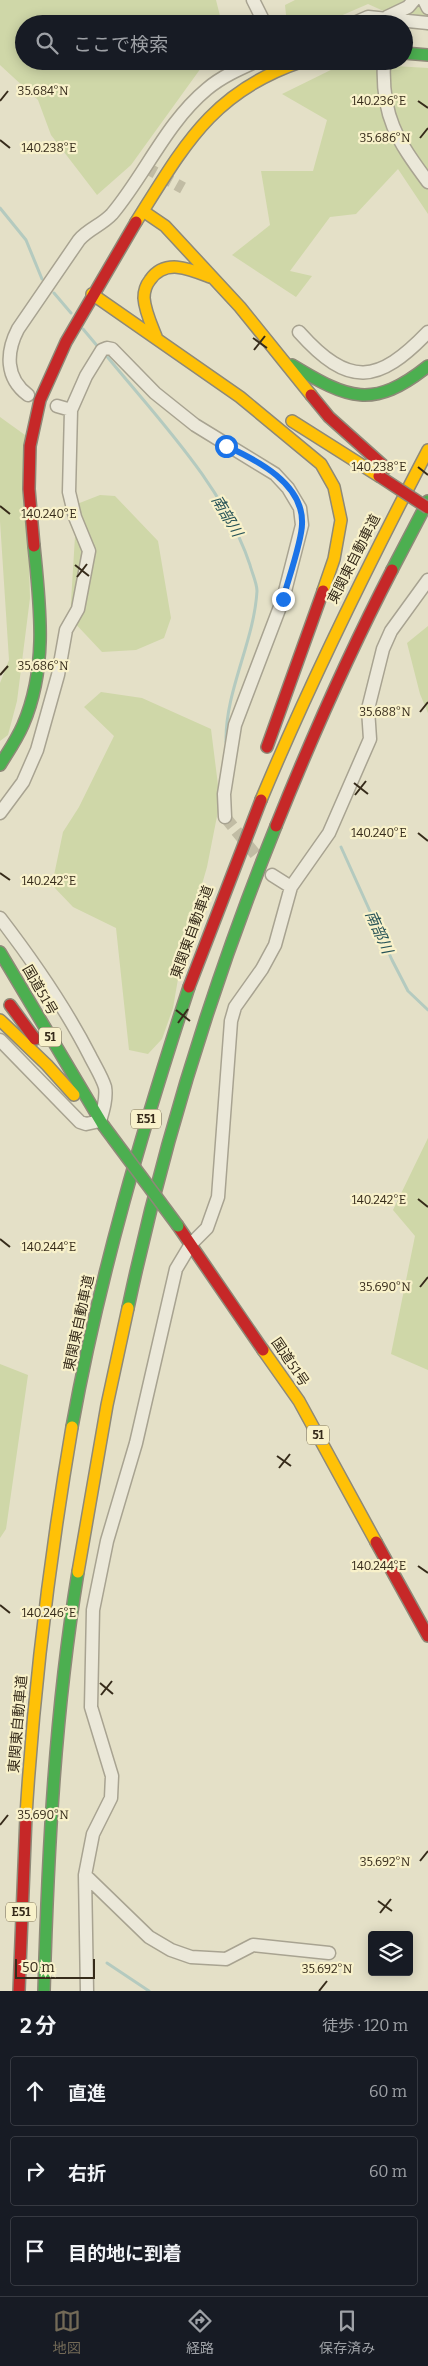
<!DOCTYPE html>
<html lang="ja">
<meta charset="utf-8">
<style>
body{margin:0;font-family:Bitter,"Noto Sans JP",serif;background:#20242c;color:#f1f3f6}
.controls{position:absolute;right:15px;bottom:15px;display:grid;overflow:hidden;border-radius:5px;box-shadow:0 2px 12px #0003}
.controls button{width:45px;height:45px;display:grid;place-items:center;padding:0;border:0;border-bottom:1px solid #363941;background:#171b24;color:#f1f3f6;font:25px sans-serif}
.scale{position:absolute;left:15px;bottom:12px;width:80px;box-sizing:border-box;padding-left:5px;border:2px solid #362b1a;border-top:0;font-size:14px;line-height:18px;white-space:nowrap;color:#362b1a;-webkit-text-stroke:4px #f8f1ca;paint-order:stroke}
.stop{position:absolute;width:15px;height:15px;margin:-11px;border:4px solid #1a73e8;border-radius:50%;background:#fff}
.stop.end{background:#1a73e8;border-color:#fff;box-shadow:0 1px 5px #0008}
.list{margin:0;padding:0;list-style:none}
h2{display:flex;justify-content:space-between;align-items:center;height:65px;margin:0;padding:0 20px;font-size:21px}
h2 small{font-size:16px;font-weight:400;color:#9ea1a6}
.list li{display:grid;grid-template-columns:32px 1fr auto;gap:15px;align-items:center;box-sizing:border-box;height:70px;margin:0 10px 10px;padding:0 10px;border:1px solid #363941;border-radius:5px}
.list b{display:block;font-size:19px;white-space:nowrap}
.list em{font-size:16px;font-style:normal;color:#9ea1a6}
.icon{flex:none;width:28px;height:28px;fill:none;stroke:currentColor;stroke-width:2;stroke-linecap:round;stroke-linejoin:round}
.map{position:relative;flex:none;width:428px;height:1991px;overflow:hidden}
.search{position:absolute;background:#171b24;box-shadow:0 2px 12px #0003;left:15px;right:15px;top:15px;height:55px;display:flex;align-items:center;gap:12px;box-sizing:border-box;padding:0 18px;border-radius:28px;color:#9ea1a6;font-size:19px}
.sheet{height:305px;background:#171b24}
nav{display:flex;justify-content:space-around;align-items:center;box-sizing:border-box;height:70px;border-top:1px solid #363941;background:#171b24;font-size:14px;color:#9ea1a6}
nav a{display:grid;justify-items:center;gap:2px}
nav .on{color:#736a57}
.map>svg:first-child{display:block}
</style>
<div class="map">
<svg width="428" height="1991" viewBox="0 0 428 1991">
<rect width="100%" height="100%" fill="#e4e0c7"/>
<path fill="#cfd7a8" d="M0 0H216L222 24H24V61H206L131 165 97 195 51 135 38 100 0 65Z
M295 0H428V31L368 4 322 24H287L285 5Z
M345 63 428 68V214L398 169 356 214 330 217 290 271 312 276 296 297 232 255 270 225 261 171H313L327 120 282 94Z
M0 417 25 435 30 598 17 701 8 735 0 741V683L9 660 0 521Z
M100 495 115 496 158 541 171 618 164 638 136 650 102 652 70 618 77 504Z
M428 626V713L420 694 407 643Z
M101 692 142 698 211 729 220 801 207 867 183 950 173 1008 162 1039 148 1054 129 1050 116 928 73 907 52 885 63 832 79 807 114 736 84 707Z
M428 1138V1370L391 1354 415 1236 393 1210Z
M0 1364 28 1375 6 1529 0 1538Z"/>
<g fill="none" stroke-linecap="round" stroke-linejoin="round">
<path stroke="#b4cabf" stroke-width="3" d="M0 208 26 240 42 279
M54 293 71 313
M83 329 99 348
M105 354C157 418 224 486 250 565 252 573 257 583 257 591 254 642 225 691 226 742
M341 847 392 960 408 991 428 1010
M107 1963 149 1991"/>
<path stroke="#c1bca4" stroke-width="12" stroke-dasharray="12 6" stroke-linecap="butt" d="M145 167 183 188
M225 817 264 865"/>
<g stroke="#a8a391" stroke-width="15">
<path id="street" d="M253 0 265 24
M424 0 428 8
M387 17 408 7 414 0
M352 24 368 17 428 23
M384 61C381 116 397 140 428 182
M299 332C349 388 378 384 428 332
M28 395C5 378 6 352 18 329L79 240C88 229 102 225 112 214 145 175 166 123 207 89 221 77 239 69 257 61
M57 406 71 410
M0 813 23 782 37 750 58 675 66 630 78 609 89 551 75 517 69 492 71 410 86 376 102 350 107 348 112 349 155 393 195 425 275 474 288 488 300 508 302 525 283 599 235 725 224 794 225 817
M272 875 291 887
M0 918C33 961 65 1007 90 1056 95 1066 102 1077 105 1087 107 1098 103 1111 100 1121L86 1124 80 1122 0 1040
M85 1875 149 1937 171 1950 191 1957 226 1959 253 1945 329 1953
M87 1991 85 1875 93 1834 111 1798 112 1776 91 1707 93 1610 107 1541 136 1443 176 1269 191 1244 207 1228 218 1197 231 1021 235 1007 262 969 275 945 291 887 329 833 370 739 368 709 383 649 391 631 428 580"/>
</g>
<g stroke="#8e8978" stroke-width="14">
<path id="fast" d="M404 53 428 55
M292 365C348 399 373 410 428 366
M392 570 428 501
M0 765C8 752 17 739 23 725 48 667 40 606 34 546
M0 952 103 1125
M128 1308C163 1144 213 982 276 826
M72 1427C99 1277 142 1131 189 987
M44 1991C48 1850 55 1711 78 1572"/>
</g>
<g stroke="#8e8978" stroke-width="14">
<path id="slow" d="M143 211 165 226 240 307 311 395
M136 222C184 146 212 91 303 61
M92 294 240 397 321 464 334 487 341 520 334 559 323 591
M157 339C152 326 145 312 144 298 144 291 146 285 150 280 165 258 190 269 210 277
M292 421 379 476
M261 800C311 680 368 565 428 450
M0 1020 47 1065 74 1095
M263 1350 299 1401 376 1542
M78 1572 107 1405 128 1308
M26 1816C34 1685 50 1556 72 1427"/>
</g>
<g stroke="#8e8978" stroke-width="14">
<path id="jam" d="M311 395 329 417 386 468
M34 546 29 489 30 446 40 400 66 342 136 222
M267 747 323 591
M276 826C311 739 349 653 392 570
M189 987 261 800
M10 1005 35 1039
M178 1226 263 1350
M376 1542 428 1636
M19 1991 26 1816"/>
</g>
<use href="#street" stroke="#ebe8d9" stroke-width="12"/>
<use href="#fast" stroke="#4caf50" stroke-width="11"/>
<use href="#slow" stroke="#ffc107" stroke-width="11"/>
<use href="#jam" stroke="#c62828" stroke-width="11"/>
<g stroke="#8e8978" stroke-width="14" stroke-linecap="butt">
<path id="fast-bridge" d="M103 1125 178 1226"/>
</g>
<g stroke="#8e8978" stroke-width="14" stroke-linecap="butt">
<path id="jam-bridge" d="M379 476 428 508"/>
</g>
<use href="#fast-bridge" stroke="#4caf50" stroke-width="11"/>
<use href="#jam-bridge" stroke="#c62828" stroke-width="11"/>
</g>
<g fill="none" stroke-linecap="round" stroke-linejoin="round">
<path stroke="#1a73e8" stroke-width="6" d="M226 446C257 460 304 484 302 524 302 541 288 580 283 599"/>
</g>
<path fill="none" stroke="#362b1a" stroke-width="2" d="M0 101 8 91M418 101 428 108M420 138 428 128M0 140 10 148M253 338 267 348M254 350 265 336M418 467 428 475M0 506 10 514M75 565 89 576M77 577 87 564M0 675 8 666M420 712 428 702M354 783 368 794M355 795 366 781M418 833 428 841M0 873 10 880M176 1010 190 1021M178 1023 188 1009M418 1199 428 1207M0 1239 10 1247M420 1287 428 1277M277 1456 291 1466M279 1468 290 1454M418 1566 428 1573M0 1605 10 1613M100 1683 113 1694M101 1695 112 1681M0 1825 8 1815M420 1861 428 1851M378 1901 392 1911M380 1913 391 1899M319 1991 327 1981"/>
<g text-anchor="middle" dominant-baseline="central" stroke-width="4.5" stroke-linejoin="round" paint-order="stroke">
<g fill="#f8f1ca" stroke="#70664f" stroke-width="1">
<rect x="39" y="1027.5" width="22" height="19" rx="4"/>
<rect x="131" y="1109.5" width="30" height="19" rx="4"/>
<rect x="307" y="1425.5" width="22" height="19" rx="4"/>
<rect x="6" y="1902.5" width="30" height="19" rx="4"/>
</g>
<g font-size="12" font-weight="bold" fill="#362b1a">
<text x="50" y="1037">51</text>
<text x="146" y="1119">E51</text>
<text x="318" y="1435">51</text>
<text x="21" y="1912">E51</text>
</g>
<g font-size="14" fill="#362b1a" stroke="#f8f1ca">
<text transform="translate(354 559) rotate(-63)">東関東自動車道</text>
<text transform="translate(192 932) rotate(-70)">東関東自動車道</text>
<text transform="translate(40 990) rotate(60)">国道51号</text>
<text transform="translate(79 1323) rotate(-78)">東関東自動車道</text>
<text transform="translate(290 1362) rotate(56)">国道51号</text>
<text transform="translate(18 1724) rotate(-85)">東関東自動車道</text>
</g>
<g font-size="15" font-style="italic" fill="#275357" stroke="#f8f1ca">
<text transform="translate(227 516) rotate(59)">南部川</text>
<text transform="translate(379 932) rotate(66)">南部川</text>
</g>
</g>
<g font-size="12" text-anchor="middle" fill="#362b1a" stroke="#f8f1ca" stroke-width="4.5" stroke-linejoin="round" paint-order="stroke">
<text x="43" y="95">35.684°N</text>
<text x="379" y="105">140.236°E</text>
<text x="385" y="142">35.686°N</text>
<text x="49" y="152">140.238°E</text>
<text x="379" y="471">140.238°E</text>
<text x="49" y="518">140.240°E</text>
<text x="43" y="670">35.686°N</text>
<text x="385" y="716">35.688°N</text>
<text x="379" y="837">140.240°E</text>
<text x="49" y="885">140.242°E</text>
<text x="379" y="1204">140.242°E</text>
<text x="49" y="1251">140.244°E</text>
<text x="385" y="1291">35.690°N</text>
<text x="379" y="1570">140.244°E</text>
<text x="49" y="1617">140.246°E</text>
<text x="43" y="1819">35.690°N</text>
<text x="385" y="1866">35.692°N</text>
<text x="327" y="1973">35.692°N</text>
</g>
</svg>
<div class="controls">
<button><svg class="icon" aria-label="layers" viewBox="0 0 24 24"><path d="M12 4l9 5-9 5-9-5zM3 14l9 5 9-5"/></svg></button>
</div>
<div class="scale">50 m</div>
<div class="stop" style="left:226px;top:446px"></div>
<div class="stop end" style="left:283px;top:599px"></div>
<div class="search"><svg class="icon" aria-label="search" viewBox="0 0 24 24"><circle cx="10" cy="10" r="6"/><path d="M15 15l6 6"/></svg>ここで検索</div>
</div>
<section class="sheet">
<h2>2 分<small>徒歩 · 120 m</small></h2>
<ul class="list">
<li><svg class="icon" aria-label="ahead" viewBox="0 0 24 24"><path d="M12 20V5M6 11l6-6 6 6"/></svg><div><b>直進</b></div><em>60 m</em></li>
<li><svg class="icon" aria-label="right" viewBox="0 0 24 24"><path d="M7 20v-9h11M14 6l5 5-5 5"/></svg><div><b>右折</b></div><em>60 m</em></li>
<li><svg class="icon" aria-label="arrive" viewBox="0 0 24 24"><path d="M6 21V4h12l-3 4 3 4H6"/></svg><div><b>目的地に到着</b></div></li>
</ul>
</section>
<nav>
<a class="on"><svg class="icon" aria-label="map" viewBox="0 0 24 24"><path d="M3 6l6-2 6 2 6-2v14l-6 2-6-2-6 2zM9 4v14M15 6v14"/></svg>地図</a>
<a><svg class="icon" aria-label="directions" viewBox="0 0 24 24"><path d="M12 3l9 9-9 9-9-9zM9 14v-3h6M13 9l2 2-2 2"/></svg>経路</a>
<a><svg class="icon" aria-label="saved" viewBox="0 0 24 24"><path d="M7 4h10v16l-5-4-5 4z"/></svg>保存済み</a>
</nav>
